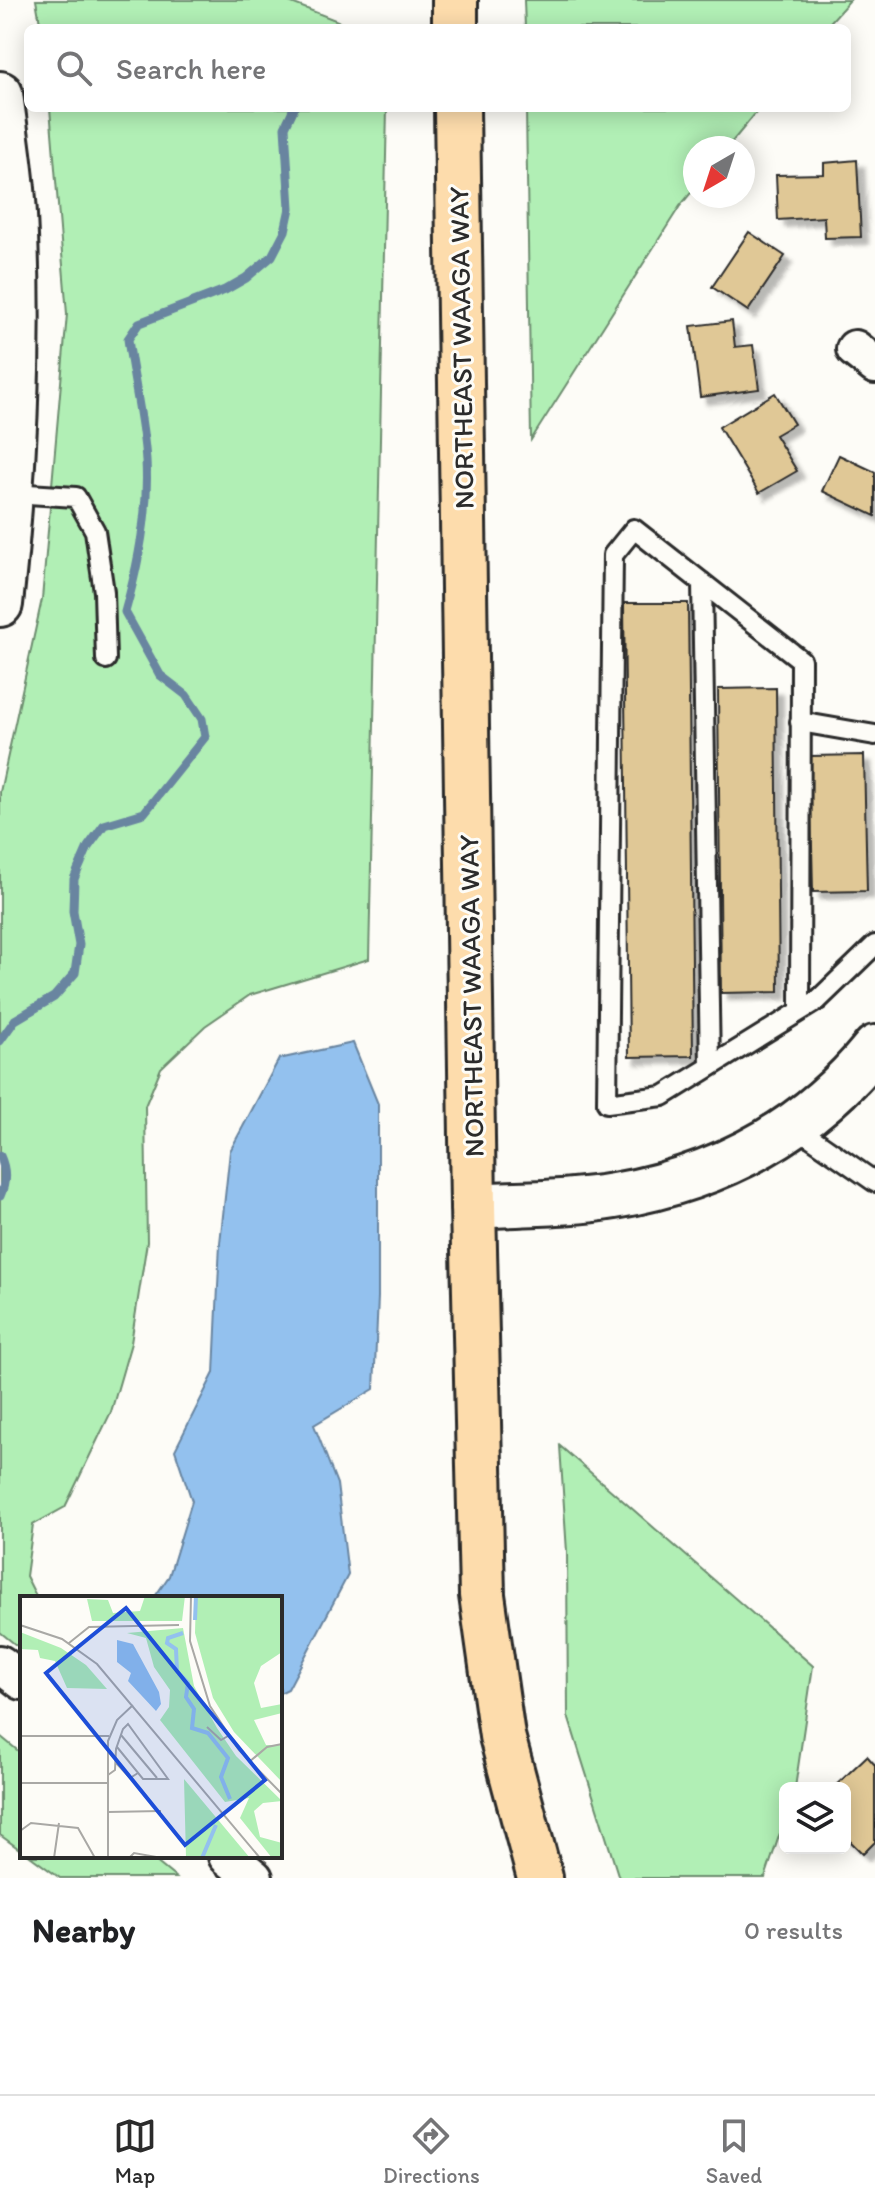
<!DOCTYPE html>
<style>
body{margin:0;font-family:Itim,sans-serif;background:#f6f6f6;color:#202124}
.controls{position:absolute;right:24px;bottom:24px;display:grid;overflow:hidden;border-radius:12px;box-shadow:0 4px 20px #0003}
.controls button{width:72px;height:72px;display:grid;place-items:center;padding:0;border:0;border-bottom:2px solid #e0e0e0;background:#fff;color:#202124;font:40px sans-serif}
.compass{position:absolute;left:683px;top:136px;width:72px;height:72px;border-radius:50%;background:#fff;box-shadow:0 4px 20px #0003;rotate:219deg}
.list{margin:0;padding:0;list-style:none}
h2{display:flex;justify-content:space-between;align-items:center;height:104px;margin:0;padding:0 32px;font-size:34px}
h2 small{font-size:26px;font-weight:400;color:#757577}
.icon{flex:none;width:44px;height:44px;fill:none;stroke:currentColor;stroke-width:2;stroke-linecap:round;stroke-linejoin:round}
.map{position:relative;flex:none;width:875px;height:1878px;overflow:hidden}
.search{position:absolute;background:#fff;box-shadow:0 4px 20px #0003;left:24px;right:24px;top:24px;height:88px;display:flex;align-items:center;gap:20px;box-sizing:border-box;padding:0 28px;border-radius:12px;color:#757577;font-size:30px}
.sheet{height:216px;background:#fff}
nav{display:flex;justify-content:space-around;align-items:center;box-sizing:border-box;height:112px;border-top:2px solid #e0e0e0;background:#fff;font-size:22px;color:#757577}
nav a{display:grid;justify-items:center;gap:4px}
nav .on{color:#2b2b2b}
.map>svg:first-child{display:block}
</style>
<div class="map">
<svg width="875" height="1878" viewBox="0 0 875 1878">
<defs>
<filter id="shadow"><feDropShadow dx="7" dy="7" stdDeviation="2" flood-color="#0004"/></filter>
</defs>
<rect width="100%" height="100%" fill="#fdfcf7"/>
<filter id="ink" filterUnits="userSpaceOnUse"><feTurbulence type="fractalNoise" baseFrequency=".0125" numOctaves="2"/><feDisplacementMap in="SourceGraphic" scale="16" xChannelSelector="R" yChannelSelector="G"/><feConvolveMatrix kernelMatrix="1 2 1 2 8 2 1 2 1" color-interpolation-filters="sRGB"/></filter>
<g filter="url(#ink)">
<path fill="#b1efb5" stroke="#6e8d70" stroke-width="2" d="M36 0H284L338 21 345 28H41Z
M524 0H850L825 28H525Z
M50 108H387L369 959 250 995 205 1026 161 1068 145 1106 147 1242 131 1343 111 1412 65 1507 33 1525 26 1576 37 1598H22V1650L0 1632V792L42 599 67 314Z
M526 108H760L727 148H695V188L680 206 531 440Z
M560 1446 813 1666 795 1788H785V1818L765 1878H619L568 1716 567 1552Z
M0 1736 22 1754V1851L0 1835Z
M30 1856H149L176 1878H60Z"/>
<path fill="#93c1ee" stroke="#6985a0" stroke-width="2" d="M353 1043 378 1104V1297L374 1389 314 1425 337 1484 348 1575 288 1689 280 1693V1598H154L169 1576 192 1501 175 1450 214 1373 220 1243 230 1151 279 1059Z"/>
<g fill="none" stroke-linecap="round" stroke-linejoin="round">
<path stroke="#6985a0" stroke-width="9" d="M0 1041 15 1020 54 997 75 973 79 945 73 911 74 879 88 847 104 825 144 813 205 737 202 719 186 695 160 675 125 612C139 563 149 512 146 461 144 423 133 378 128 339L139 323 225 290 246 278 272 256 285 231 290 208 285 127 294 108
M0 1156C6 1169 6 1183 0 1196"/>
</g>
<path fill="#e0c896" stroke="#2b2b2b" stroke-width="2" filter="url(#shadow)" d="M857 160 861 237 825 238 824 217 778 220 776 175 824 174V163Z
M749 232 785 256 748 311 712 287Z
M732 321 735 347 753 345 759 389 700 397 691 326Z
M775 393 794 424 775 435 797 471 759 493 719 427Z
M839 455 875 472V516L822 491Z
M624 603H688L693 1056 629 1057Z
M776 688 779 992 721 993 718 689Z
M864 755 867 891 813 892 810 756Z
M867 1756 875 1765V1842L863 1854 845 1836V1788H833Z"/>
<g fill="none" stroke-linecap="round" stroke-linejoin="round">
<g stroke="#2b2b2b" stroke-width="24">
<path id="service" d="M12 493 76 497 95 531 104 592 106 659
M702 582 710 1067
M800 722 875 735
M800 1011 801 660 634 529 613 555 607 1103 663 1096 818 1000 875 945
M793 1125 875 1182"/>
</g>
<g stroke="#2b2b2b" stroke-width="42">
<path id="minor" d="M855 349 875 365
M0 1664 22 1681
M227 1856 254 1878"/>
</g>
<g stroke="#2b2b2b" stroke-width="50">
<path id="tertiary" d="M473 1206C520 1203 568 1204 614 1196 719 1178 808 1131 875 1048"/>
</g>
<g stroke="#2b2b2b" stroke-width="50">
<path id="secondary" d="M0 94C5 134 12 174 14 215 21 345 14 475 0 604"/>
</g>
<g stroke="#2b2b2b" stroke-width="50">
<path id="trunk" d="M455 0V28
M457 108 473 1206 482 1595 502 1736 540 1878"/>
</g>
<use href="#service" stroke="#fdfcf7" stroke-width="18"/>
<use href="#minor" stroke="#fdfcf7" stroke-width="36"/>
<use href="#tertiary" stroke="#fdfcf7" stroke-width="44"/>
<use href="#secondary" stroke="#fdfcf7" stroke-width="44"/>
<use href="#trunk" stroke="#fddcac" stroke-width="44"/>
</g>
</g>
<g text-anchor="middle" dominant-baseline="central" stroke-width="6" stroke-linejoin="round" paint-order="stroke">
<g font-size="28" fill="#2b2b2b" stroke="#fdfcf7">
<text transform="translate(461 348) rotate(-91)">NORTHEAST WAAGA WAY</text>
<text transform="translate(471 996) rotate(-91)">NORTHEAST WAAGA WAY</text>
</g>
</g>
<g transform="translate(20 1596)">
<rect width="262" height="262" fill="#fdfcf7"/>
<path d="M125 0H165L162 25H72L67 3 88 4 93 17 120 15ZM176 0H262V56L241 70 234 87 241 112 262 108V117L234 124 246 149H262V186L214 136 193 102 175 37ZM163 32 174 90 197 132 216 160 262 205 243 207 234 215 240 241 262 247V262H252L220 222 229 202 205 206 140 124 149 111 150 94 134 71 126 42 107 37ZM0 36 41 52 66 69 87 93 47 92 35 65 20 62 18 54 0 53ZM164 183 230 262H166Z" fill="#b1efb5"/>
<path d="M97 44 113 48 139 96 141 108 136 115 108 85 111 77 97 66Z" fill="#93c1ee"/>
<path fill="none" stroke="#93c1ee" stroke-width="4" d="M175 24 176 0M163 37 148 42 147 47 156 53 157 75 168 87 166 101 174 113 172 132 188 137 208 162 201 181 210 203M182 262 196 229"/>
<path fill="none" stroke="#a9a8a5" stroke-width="2" d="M171 0 170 45 190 110 219 154 262 198M0 29 42 43 77 68 240 262M49 47 69 31 159 29M187 131 201 144 208 140M101 139 137 182M0 140H89M229 166 247 151 262 148M96 167 110 182 118 177M88 179 95 174 96 153 103 133 108 128 148 183H123L97 151M0 187H88M88 216 141 215M0 235 11 227 58 232 75 262M34 262 39 227M88 262V145L97 124 113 109M109 262 114 257 142 262"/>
<path fill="#1d4ed8" fill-opacity="0.15" stroke="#1d4ed8" stroke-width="4" d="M106 12 245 184 165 249 26 77Z"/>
<rect width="262" height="262" fill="none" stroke="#2b2b2b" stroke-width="4"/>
</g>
</svg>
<div class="controls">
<button><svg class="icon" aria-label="layers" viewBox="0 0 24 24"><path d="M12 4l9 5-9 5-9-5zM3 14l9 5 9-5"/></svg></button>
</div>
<svg class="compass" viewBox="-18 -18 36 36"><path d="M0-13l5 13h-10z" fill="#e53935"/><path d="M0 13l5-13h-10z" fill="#757577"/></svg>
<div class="search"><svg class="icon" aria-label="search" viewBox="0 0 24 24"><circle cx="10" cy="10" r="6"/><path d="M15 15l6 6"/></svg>Search here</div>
</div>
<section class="sheet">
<h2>Nearby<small>0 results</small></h2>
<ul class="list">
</ul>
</section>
<nav>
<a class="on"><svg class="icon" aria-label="map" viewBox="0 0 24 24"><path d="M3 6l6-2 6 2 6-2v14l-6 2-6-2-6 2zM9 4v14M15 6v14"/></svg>Map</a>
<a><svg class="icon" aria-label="directions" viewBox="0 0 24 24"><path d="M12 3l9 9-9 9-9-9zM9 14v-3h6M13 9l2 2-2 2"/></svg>Directions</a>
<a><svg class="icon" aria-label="saved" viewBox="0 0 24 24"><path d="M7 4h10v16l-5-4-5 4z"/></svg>Saved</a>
</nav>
